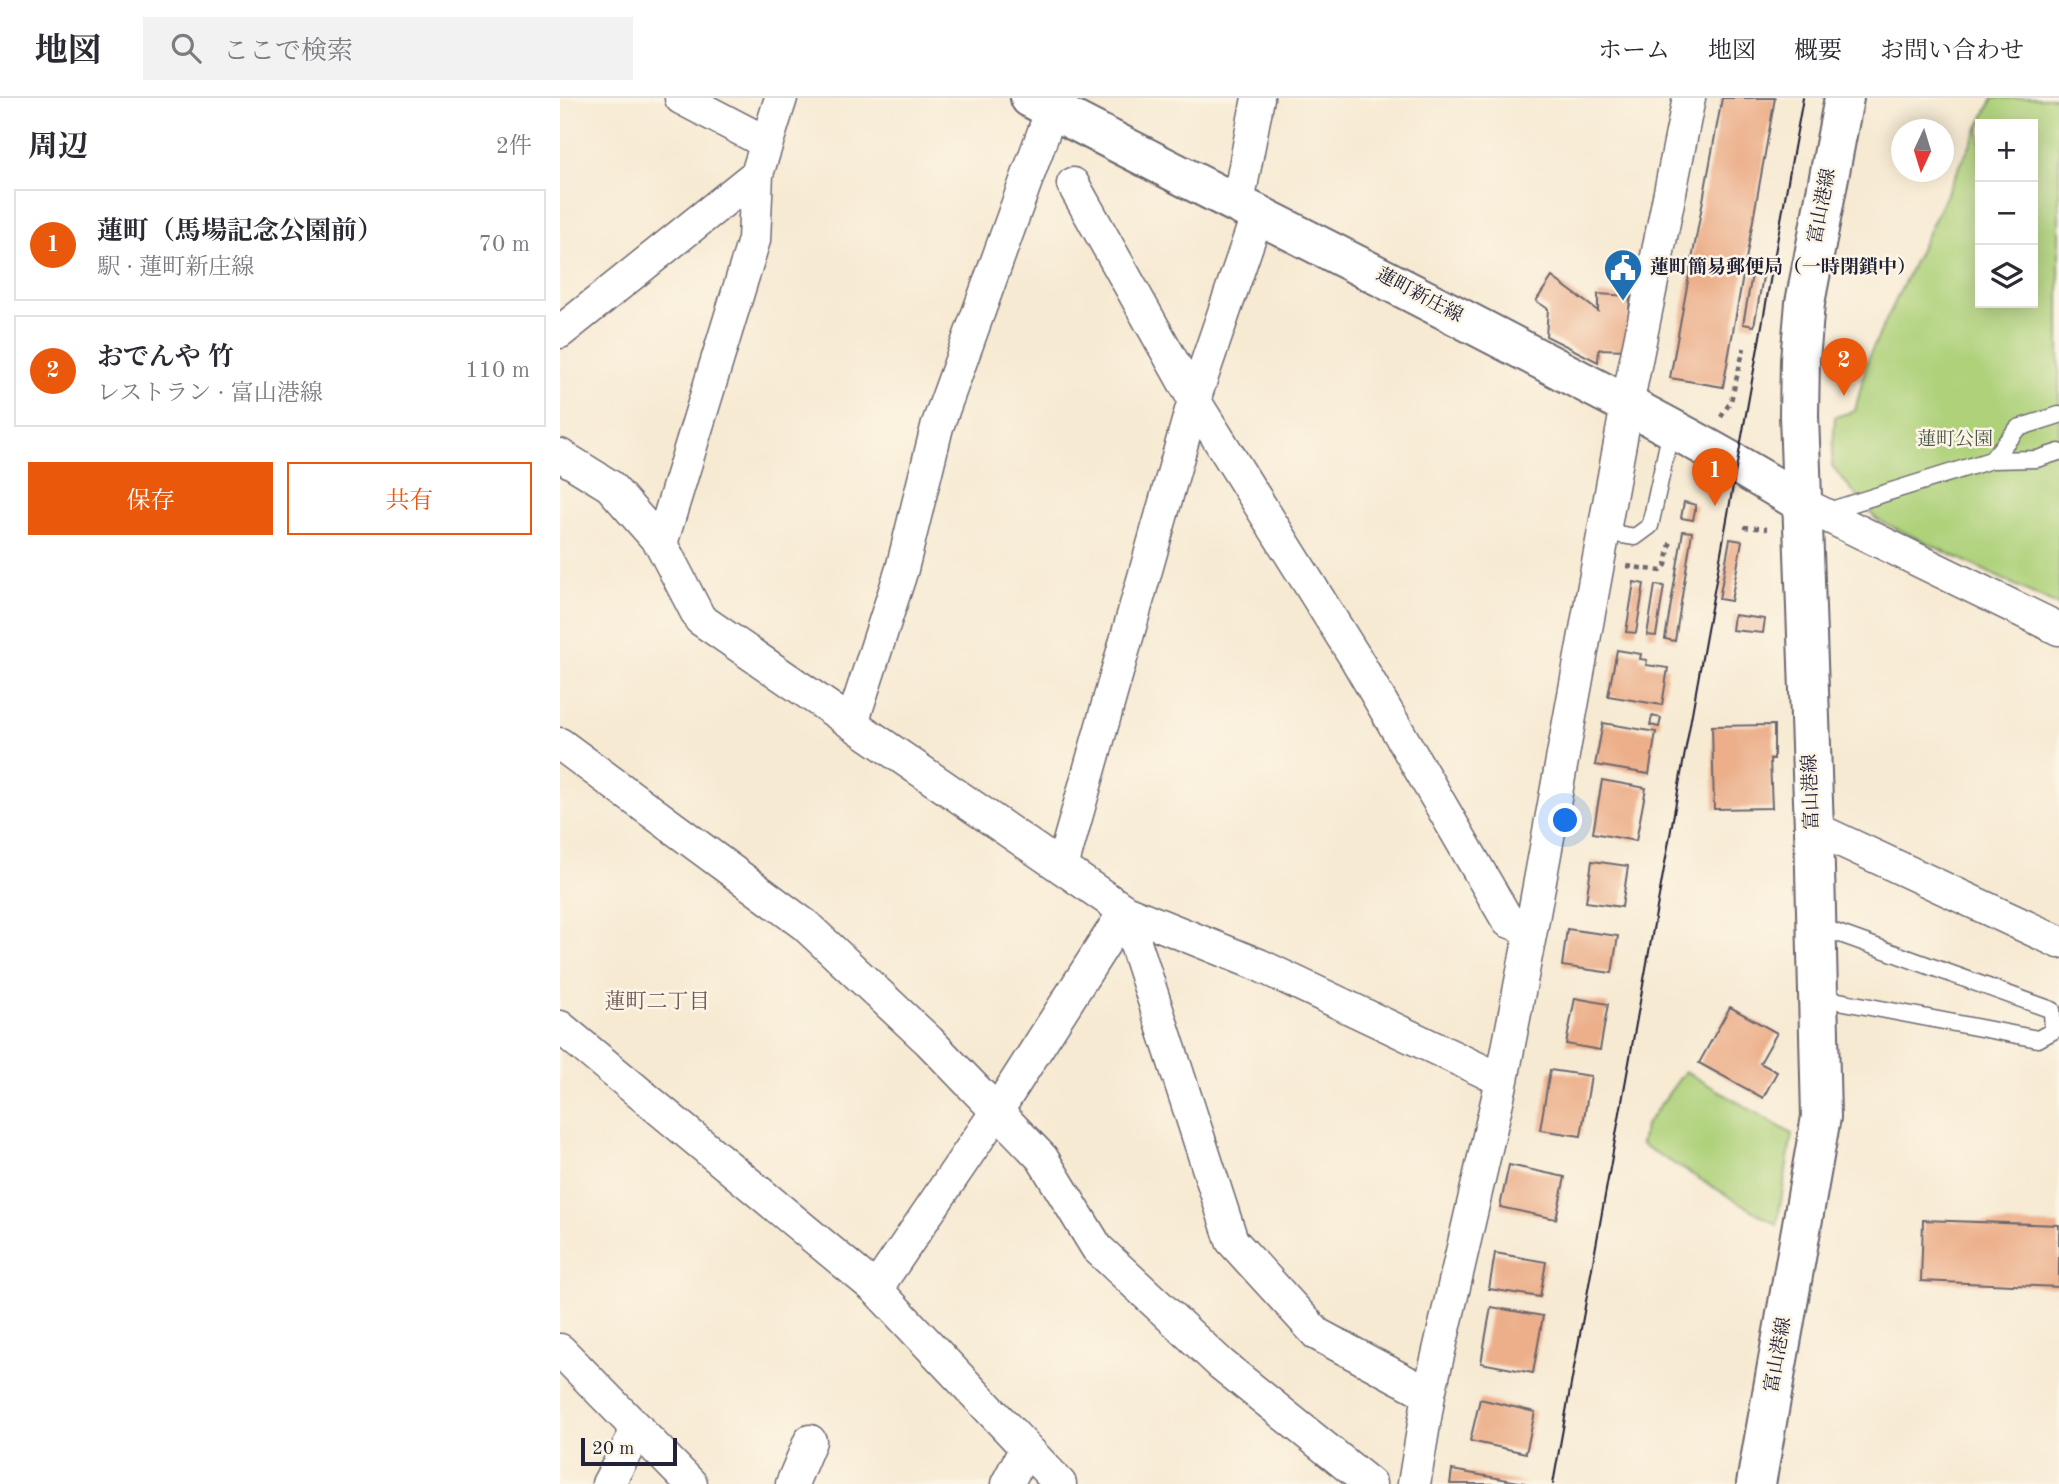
<!DOCTYPE html>
<html lang="ja">
<meta charset="utf-8">
<style>
body{margin:0;font-family:"Old Standard TT","Noto Serif JP",serif;background:#f2f2f3;color:#2b2b33}
.controls{position:absolute;right:21px;top:21px;display:grid;overflow:hidden;border-radius:0px;box-shadow:0 4px 18px #0003}
.controls button{width:63px;height:63px;display:grid;place-items:center;padding:0;border:0;border-bottom:2px solid #e1e1e2;background:#fff;color:#2b2b33;font:35px sans-serif}
.compass{position:absolute;left:1331px;top:21px;width:63px;height:63px;border-radius:50%;background:#fff;box-shadow:0 4px 18px #0003;rotate:184deg}
.scale{position:absolute;left:21px;bottom:18px;width:96px;box-sizing:border-box;padding-left:7px;border:4px solid #22223b;border-top:0;font-size:19px;line-height:24px;white-space:nowrap;color:#22223b;-webkit-text-stroke:5px #fcf5e5;paint-order:stroke}
.you{position:absolute;left:1006px;top:723px;width:24px;height:24px;margin:-18px;border:5px solid #fff;border-radius:50%;background:#1a73e8;box-shadow:0 0 0 10px #1a73e833}
.badge{display:grid;place-items:center;width:46px;height:46px;border-radius:50%;background:#ea580c;color:#fff;font-size:23px;font-weight:700}
.pin{position:absolute;translate:-50% -58px;filter:drop-shadow(0 2px 4px #0008)}
.pin::after{content:'';position:absolute;top:37px;width:24px;height:21px;background:inherit;clip-path:polygon(0 0,100% 0,50% 100%)}
.list{margin:0;padding:0;list-style:none}
h2{display:flex;justify-content:space-between;align-items:center;height:91px;margin:0;padding:0 28px;font-size:30px}
h2 small{font-size:23px;font-weight:400;color:#7c7c81}
.list li{display:grid;grid-template-columns:46px 1fr auto;gap:21px;align-items:center;box-sizing:border-box;height:112px;margin:0 14px 14px;padding:0 14px;border:2px solid #e1e1e2;border-radius:0px}
.list b{display:block;font-size:26px;white-space:nowrap}
.list p{margin:0;font-size:23px;white-space:nowrap;color:#7c7c81}
.list em{font-size:23px;font-style:normal;color:#7c7c81}
.actions{display:flex;gap:14px;padding:21px 28px}
.actions a{flex:1;padding:16px 0;border:2px solid #ea580c;border-radius:0px;text-align:center;font-size:24px;color:#ea580c}
.actions .main{background:#ea580c;color:#fff}
.icon{flex:none;width:38px;height:38px;fill:none;stroke:currentColor;stroke-width:2;stroke-linecap:round;stroke-linejoin:round}
.map{position:relative;flex:none;width:1499px;height:1386px;overflow:hidden}
header{display:flex;align-items:center;gap:42px;box-sizing:border-box;height:98px;padding:0 35px;background:#fff;border-bottom:2px solid #e1e1e2}
header strong{font-size:33px}
nav{display:flex;gap:38px;margin-inline-start:auto;font-size:24px}
.search{width:490px;height:63px;background:#f2f2f3;display:flex;align-items:center;gap:18px;box-sizing:border-box;padding:0 24px;border-radius:0px;color:#7c7c81;font-size:26px}
main{display:flex}
aside{flex:1;background:#fff}
.map>svg:first-child{display:block}
</style>
<header>
<strong>地図</strong>
<div class="search"><svg class="icon" aria-label="search" viewBox="0 0 24 24"><circle cx="10" cy="10" r="6"/><path d="M15 15l6 6"/></svg>ここで検索</div>
<nav><a>ホーム</a><a>地図</a><a>概要</a><a>お問い合わせ</a></nav>
</header>
<main>
<aside>
<h2>周辺<small>2件</small></h2>
<ul class="list">
<li><span class="badge">1</span><div><b>蓮町（馬場記念公園前）</b><p>駅 · 蓮町新庄線</p></div><em>70 m</em></li>
<li><span class="badge">2</span><div><b>おでんや 竹</b><p>レストラン · 富山港線</p></div><em>110 m</em></li>
</ul>
<div class="actions"><a class="main">保存</a><a>共有</a></div>
</aside>
<div class="map">
<svg width="1499" height="1386" viewBox="0 0 1499 1386">
<rect width="100%" height="100%" fill="#fcf5e5"/>
<filter id="ink" filterUnits="userSpaceOnUse"><feTurbulence type="fractalNoise" baseFrequency=".0143" numOctaves="2"/><feDisplacementMap in="SourceGraphic" scale="14" xChannelSelector="R" yChannelSelector="G"/><feConvolveMatrix kernelMatrix="1 2 1 2 8 2 1 2 1" color-interpolation-filters="sRGB"/></filter>
<filter id="wash" filterUnits="userSpaceOnUse"><feTurbulence type="fractalNoise" baseFrequency=".00686" numOctaves="4" result="noise"/><feDisplacementMap in="SourceGraphic" scale="28" xChannelSelector="R" yChannelSelector="G"/><feGaussianBlur stdDeviation="1.57" result="paint"/><feColorMatrix in="noise" values="0 0 0 0 0 0 0 0 0 0 0 0 0 0 0 0 0 1.4 0 .05"/><feComposite in="paint" operator="in"/></filter>
<g filter="url(#wash)">
<rect width="100%" height="100%" fill="#f7ead3"/>
<path fill="#aed17a" stroke="#687a5a" stroke-width="2" d="M1433 0H1499V508L1316 421 1272 368 1275 319 1295 313 1308 260 1420 26V205H1473V26H1420Z
M1125 973 1232 1036 1217 1127 1081 1046 1085 1028Z"/>
<g id="blocks">
<path fill="#ecaf8a" d="M1162 0H1215L1163 289 1110 280Z
M1194 166 1205 168 1194 228 1183 226Z
M992 179 1038 213V196L1070 198 1066 252 1039 251 1038 264 986 238 988 211 976 203Z
M1124 404 1136 407 1133 422 1121 420Z
M1123 433 1132 434 1115 543 1105 541Z
M1170 441 1182 443 1171 503 1159 501Z
M1074 484 1084 486 1076 535 1066 534Z
M1095 487 1104 488 1096 538 1087 537Z
M1174 517 1205 521 1203 535 1172 532Z
M1057 552 1081 556 1080 561 1087 562 1086 567 1108 570 1102 607 1048 598Z
M1092 618 1101 620 1099 629 1090 627Z
M1043 625 1096 634 1089 676 1035 667Z
M1214 627V661H1210L1212 710 1154 711 1152 628Z
M1042 682 1086 690 1076 743 1033 735Z
M1032 763 1068 768 1062 809 1026 804Z
M1007 831 1058 838 1052 875 1002 868Z
M1015 900 1048 906 1040 952 1006 946Z
M1170 909 1217 935 1200 965 1217 974 1203 1000 1139 965Z
M990 972 1031 978 1021 1038 980 1032Z
M949 1067 1005 1079 996 1121 940 1109Z
M1363 1122 1499 1127V1189L1361 1183Z
M935 1155 986 1164 980 1199 929 1191Z
M931 1209 983 1218 973 1275 921 1265Z
M920 1301 975 1314 966 1355 910 1343Z
M892 1372 965 1385V1386H890Z"/>
</g>
</g>
<g filter="url(#ink)">
<use href="#blocks" fill-opacity="0" stroke="#6d6870" stroke-width="2"/>
<g fill="none" stroke-linecap="round" stroke-linejoin="round">
<g stroke="#6d6870" stroke-width="19">
<path id="service" d="M1431 362 1458 330 1499 317
M1265 414 1431 362 1477 361 1499 354
M1044 434 1075 439 1090 428 1111 332
M1258 899 1478 941 1493 933 1492 912 1258 828"/>
</g>
<g stroke="#6d6870" stroke-width="35">
<path id="minor" d="M121 0 207 45
M513 86 634 302 795 559 948 823 971 832 942 982 869 1296 854 1386
M678 105 698 0
M0 234 197 76 221 0
M0 357 50 388 101 446 140 521 565 813 699 867 942 982
M1243 406 1499 531
M101 446 194 142 197 76
M292 625 342 471 377 329 492 11
M0 646 245 827 369 943 482 1060 537 1150 661 1266 810 1386
M1254 730 1499 844
M502 769 634 302 698 115
M565 813 672 1143 757 1236 869 1296
M971 832 1067 307 1129 0
M0 929 316 1191 500 1386
M316 1191 437 1013 565 813
M0 1252 131 1386
M48 1386 78 1331
M232 1386 250 1343
M447 1386 466 1350"/>
</g>
<g stroke="#6d6870" stroke-width="42">
<path id="secondary" d="M470 0C636 86 804 169 970 256 1062 304 1155 351 1243 406"/>
</g>
<g stroke="#6d6870" stroke-width="42">
<path id="primary" d="M1196 1386 1261 1019 1254 730 1239 317 1240 262 1245 205 1284 0"/>
</g>
<path stroke="#6d6870" stroke-width="4.5" stroke-dasharray="5 5" stroke-linecap="butt" d="M1161 319 1171 303 1184 250
M1184 429 1207 431
M1067 468 1101 473 1106 467 1111 441"/>
<use href="#service" stroke="#fff" stroke-width="16"/>
<use href="#minor" stroke="#fff" stroke-width="32"/>
<use href="#secondary" stroke="#fff" stroke-width="38"/>
<use href="#primary" stroke="#fff" stroke-width="38"/>
<path stroke="#22223b" stroke-width="2" d="M993 1386 1243 0"/>
</g>
</g>
<defs>
<g id="civic-pin" transform="scale(2.0125)"><path d="M0 17L-7.5 6A9.5 9.5 0 1 1 7.5 6Z" fill="#1f6fb2" stroke="#fcf5e5"/><path d="M-.6-6.5H3V-4.5H.6V-3L4-1V1h2V6H-6V1h2V-1L-.6-3ZM-1.2 2.5V6h2.4V2.5Z" fill="#fff"/></g>
</defs>
<g fill-rule="evenodd">
<use href="#civic-pin" x="1063" y="170"/>
</g>
<g text-anchor="middle" dominant-baseline="central" stroke-width="5" stroke-linejoin="round" paint-order="stroke">
<g font-size="19" fill="#22223b" stroke="#fcf5e5">
<text transform="translate(1263 108) rotate(-79)">富山港線</text>
<text transform="translate(859 198) rotate(28)">蓮町新庄線</text>
<text transform="translate(1252 694) rotate(-92)">富山港線</text>
<text transform="translate(1219 1257) rotate(-80)">富山港線</text>
</g>
<g font-size="19" font-weight="bold" fill="#22223b" stroke="#fcf5e5" text-anchor="start">
<text x="1090" y="170">蓮町簡易郵便局（一時閉鎖中）</text>
</g>
<g font-size="19" fill="#4c574e" stroke="#fcf5e5">
<text x="1395" y="342">蓮町公園</text>
</g>
<g font-size="21" fill="#695357" stroke="#fcf5e5">
<text x="97" y="904">蓮町二丁目</text>
</g>
</g>
</svg>
<div class="controls">
<button>+</button>
<button>−</button>
<button><svg class="icon" aria-label="layers" viewBox="0 0 24 24"><path d="M12 4l9 5-9 5-9-5zM3 14l9 5 9-5"/></svg></button>
</div>
<svg class="compass" viewBox="-18 -18 36 36"><path d="M0-13l5 13h-10z" fill="#e53935"/><path d="M0 13l5-13h-10z" fill="#7c7c81"/></svg>
<div class="scale">20 m</div>
<div class="you"></div>
<div class="pin badge" style="left:1155px;top:408px">1</div>
<div class="pin badge" style="left:1284px;top:298px">2</div>
</div>
</main>
